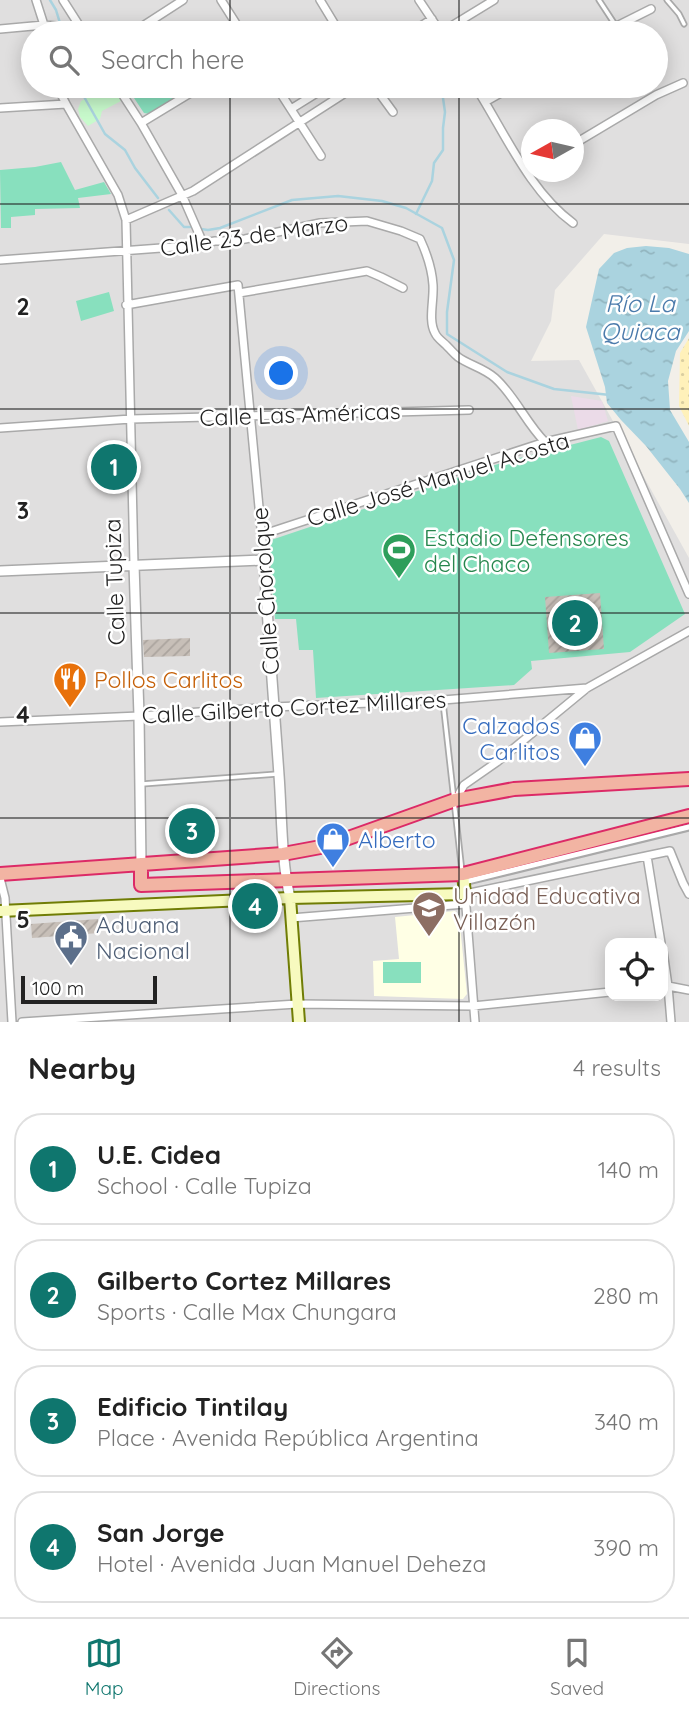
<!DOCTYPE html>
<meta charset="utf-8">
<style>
body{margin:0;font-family:Quicksand,sans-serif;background:#f2f2f2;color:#222}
.controls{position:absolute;right:21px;bottom:21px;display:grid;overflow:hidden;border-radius:14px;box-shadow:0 4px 18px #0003}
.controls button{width:63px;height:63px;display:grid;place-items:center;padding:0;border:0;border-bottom:2px solid #e0e0e0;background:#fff;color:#222;font:35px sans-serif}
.compass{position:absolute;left:521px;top:119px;width:63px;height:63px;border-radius:50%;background:#fff;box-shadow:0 4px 18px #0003;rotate:262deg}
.scale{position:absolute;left:21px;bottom:18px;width:136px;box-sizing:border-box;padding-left:7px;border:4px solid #222;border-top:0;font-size:19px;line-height:24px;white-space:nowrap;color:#222;-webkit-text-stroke:5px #fff;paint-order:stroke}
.you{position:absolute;left:282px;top:374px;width:24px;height:24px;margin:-18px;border:5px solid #fff;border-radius:50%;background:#1a73e8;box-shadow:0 0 0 10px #1a73e833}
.badge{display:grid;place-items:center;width:46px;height:46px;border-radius:50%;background:#0f766e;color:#fff;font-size:23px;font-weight:700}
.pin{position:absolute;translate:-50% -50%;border:4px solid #fff;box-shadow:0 2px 7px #0006}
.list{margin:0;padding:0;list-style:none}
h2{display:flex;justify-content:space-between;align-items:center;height:91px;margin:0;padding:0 28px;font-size:30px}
h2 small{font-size:23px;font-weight:400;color:#767676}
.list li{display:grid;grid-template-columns:46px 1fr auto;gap:21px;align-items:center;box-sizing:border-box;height:112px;margin:0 14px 14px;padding:0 14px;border:2px solid #e0e0e0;border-radius:28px}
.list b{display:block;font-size:26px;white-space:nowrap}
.list p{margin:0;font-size:23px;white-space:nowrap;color:#767676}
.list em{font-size:23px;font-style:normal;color:#767676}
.icon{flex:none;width:38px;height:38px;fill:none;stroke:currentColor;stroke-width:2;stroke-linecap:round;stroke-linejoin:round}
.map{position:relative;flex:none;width:689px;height:1022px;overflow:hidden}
.search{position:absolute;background:#fff;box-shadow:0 4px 18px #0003;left:21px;right:21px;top:21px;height:77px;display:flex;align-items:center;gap:18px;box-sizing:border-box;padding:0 24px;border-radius:38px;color:#767676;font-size:26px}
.sheet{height:595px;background:#fff}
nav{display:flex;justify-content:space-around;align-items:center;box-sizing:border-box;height:98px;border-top:2px solid #e0e0e0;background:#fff;font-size:19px;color:#767676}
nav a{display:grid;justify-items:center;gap:4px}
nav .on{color:#0f766e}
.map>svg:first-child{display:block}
</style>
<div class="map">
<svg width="689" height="1022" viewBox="0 0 689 1022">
<defs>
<pattern id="sand-dots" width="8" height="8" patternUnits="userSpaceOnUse" patternTransform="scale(1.75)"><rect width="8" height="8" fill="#fff1ba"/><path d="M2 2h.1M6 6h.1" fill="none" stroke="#dacea0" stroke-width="1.8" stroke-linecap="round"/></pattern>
<pattern id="water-ripples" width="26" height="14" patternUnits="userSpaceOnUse" patternTransform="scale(1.75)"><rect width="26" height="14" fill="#aad3df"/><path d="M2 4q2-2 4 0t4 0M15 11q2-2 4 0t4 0" fill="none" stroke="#92b5bf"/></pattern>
<pattern id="building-hatch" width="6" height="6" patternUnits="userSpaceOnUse" patternTransform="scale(1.75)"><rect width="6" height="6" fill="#c7bfb8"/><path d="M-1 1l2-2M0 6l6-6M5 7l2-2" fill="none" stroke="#aba49e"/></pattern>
</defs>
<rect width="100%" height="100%" fill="#f2efe9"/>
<path fill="#e0dfdf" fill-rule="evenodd" d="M0 0H689V244L604 234 555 290 551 321 531 361 579 360 689 558V1022H0ZM33 33H656V86H33ZM532 130H574V172H532ZM610 943H663V996H610Z"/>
<path fill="#ebdbe8" d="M571 396 602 401 608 421 578 430Z"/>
<path fill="#ffffe5" d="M455 911 459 916 467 994 463 999 374 996 373 961 399 959 395 917Z"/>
<path fill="url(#sand-dots)" d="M689 338V426L679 406 680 353Z"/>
<path fill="#c8facc" d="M108 86H111L121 101 102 111 100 119 88 126 80 117 78 109 81 101Z"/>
<path fill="#88e0be" d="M126 86H188L189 88 150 114 144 113Z
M61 162 75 190 104 182 111 194 78 198 80 208 35 209V215L11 217V228H1L0 170 35 167Z
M109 292 114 311 81 321 76 301Z
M601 437 609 441 685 614 630 652 531 661 532 669 514 685 316 698 313 650H299L296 619H275L268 541 504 462Z
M383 962H421V983H383Z"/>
<path fill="url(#water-ripples)" d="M646 246 669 248 689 254V331L676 351 668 381 670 410 689 442V503L680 489 646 446 621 420 607 403 605 387 586 327 599 269 614 253 627 248Z"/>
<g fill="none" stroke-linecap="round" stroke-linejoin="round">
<path stroke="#aad3df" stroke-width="2.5" d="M50 0 56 10 63 33
M78 86 105 134 125 150 135 168 158 198
M169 210 184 227H190
M416 214 432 181 434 163 443 150V128L445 112 443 98 449 86
M201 229 208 230 220 228 292 200 338 196 382 201 406 208 442 228 454 260 447 312V334L507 372 554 389 610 395"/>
</g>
<path fill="url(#building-hatch)" d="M600 593 604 649 549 653 545 597Z
M190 638V656L144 657 143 640Z
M200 816 201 851 185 852 184 817Z
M98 919 99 933 32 938 31 924Z"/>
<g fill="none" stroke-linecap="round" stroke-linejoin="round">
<g stroke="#a9a9a9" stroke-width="7">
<path id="service" d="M599 0 616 26
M667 0 679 14 684 24
M443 702 462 872
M142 784 277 774"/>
</g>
<g stroke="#a9a9a9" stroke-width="9">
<path id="pedestrian" d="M464 882 689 827"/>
</g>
<g stroke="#a9a9a9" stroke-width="10">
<path id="minor" d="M36 0 44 25 45 33
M63 0 84 33
M221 0 242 33
M320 0 340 33
M419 0 441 33
M0 29 44 25 69 27 79 26
M132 33 183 0
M410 33 432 19
M440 33 494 0
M603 33 651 9
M57 86 66 104 118 195 126 220 134 565
M117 86 141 123 182 195 203 243
M276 86 321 156
M374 86 393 112
M475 86C504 131 529 191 573 223
M485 102 513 86
M0 108 66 104
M291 109 328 86
M141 123 202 86
M574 144 656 95 683 83
M126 220 193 191 356 86
M0 260 188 246 215 241H229L245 239 320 223 367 221 401 231 420 239C427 254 432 269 433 285 434 301 428 320 435 333 437 338 443 342 446 345 450 349 454 354 458 357 469 365 484 368 495 378 515 396 526 423 545 442
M239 293 367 271 381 277 403 288
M126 305 238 285 264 560
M0 428 131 419 469 410
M261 535 545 442 616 426 689 594
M0 722 139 716 273 707 443 700 587 688
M456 799 464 785 497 762 587 688 689 631
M647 856 661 943
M0 878 5 898 12 1022
M291 918 465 904
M663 951 668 986 671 1022
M663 986H668L689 990
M22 1022 297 1004 473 1006 610 992
M475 1022 465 894 670 851 683 883 689 894"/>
</g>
<g stroke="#a9a9a9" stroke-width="12">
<path id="tertiary" d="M134 565 139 716 141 864
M0 571 264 560C268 632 274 703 279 775 282 816 281 858 290 898"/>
</g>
<g stroke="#707d05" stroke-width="14">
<path id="secondary" d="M290 898 299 1022
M0 911 290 898 465 894 463 874"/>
</g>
<g stroke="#dc2a67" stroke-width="16">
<path id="trunk" d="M141 864V885L463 874 689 816
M0 874 283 854 326 846 455 800 514 789 689 779"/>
</g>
<use href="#service" stroke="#fff" stroke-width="3.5"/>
<use href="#pedestrian" stroke="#fff" stroke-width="5"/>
<use href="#minor" stroke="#fff" stroke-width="7"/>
<use href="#tertiary" stroke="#fff" stroke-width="9"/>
<use href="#secondary" stroke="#f7fabf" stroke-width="10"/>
<use href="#trunk" stroke="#f2b4a3" stroke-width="12"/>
</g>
<path fill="none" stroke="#222" stroke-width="2" stroke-opacity="0.55" d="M230 0V33M459 0V33M230 86V1022M459 86V1022M0 204H689M0 409H689M0 613H689M0 818H689"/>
<defs>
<g id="stadium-pin" transform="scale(1.75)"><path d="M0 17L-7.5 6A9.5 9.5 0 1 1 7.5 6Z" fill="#2e9e5b" stroke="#fff"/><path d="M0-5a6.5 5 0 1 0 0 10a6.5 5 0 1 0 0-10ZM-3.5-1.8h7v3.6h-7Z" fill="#fff"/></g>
<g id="restaurant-pin" transform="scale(1.75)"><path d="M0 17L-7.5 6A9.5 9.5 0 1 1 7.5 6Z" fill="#e8710a" stroke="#fff"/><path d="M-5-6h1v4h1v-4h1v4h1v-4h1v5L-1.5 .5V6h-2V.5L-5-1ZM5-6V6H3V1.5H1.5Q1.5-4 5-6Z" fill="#fff"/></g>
<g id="shop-pin" transform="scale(1.75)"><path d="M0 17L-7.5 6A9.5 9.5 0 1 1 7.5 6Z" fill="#3f7fe0" stroke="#fff"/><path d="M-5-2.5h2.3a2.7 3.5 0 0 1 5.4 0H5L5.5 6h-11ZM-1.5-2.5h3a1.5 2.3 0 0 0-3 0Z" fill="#fff"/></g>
<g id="school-pin" transform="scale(1.75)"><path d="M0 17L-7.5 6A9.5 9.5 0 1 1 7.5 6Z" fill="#8d6e63" stroke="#fff"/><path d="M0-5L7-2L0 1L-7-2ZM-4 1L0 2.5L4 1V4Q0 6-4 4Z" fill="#fff"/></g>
<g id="civic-pin" transform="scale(1.75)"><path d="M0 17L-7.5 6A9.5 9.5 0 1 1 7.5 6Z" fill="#5c6f8a" stroke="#fff"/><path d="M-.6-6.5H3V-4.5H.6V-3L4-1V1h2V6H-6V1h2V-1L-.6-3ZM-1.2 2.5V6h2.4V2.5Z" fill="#fff"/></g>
</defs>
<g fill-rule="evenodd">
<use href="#stadium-pin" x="399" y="550"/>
<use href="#restaurant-pin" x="70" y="679"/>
<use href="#shop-pin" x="585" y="738"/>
<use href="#shop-pin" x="333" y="839"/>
<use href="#school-pin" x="429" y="908"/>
<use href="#civic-pin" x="71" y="937"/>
</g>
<g text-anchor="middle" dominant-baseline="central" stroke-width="5" stroke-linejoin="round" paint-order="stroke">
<g font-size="23" fill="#222" stroke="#fff">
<text transform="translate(254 235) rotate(-8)">Calle 23 de Marzo</text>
<text transform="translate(300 414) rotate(-2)">Calle Las Américas</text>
<text transform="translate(438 479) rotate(-17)">Calle José Manuel Acosta</text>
<text transform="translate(114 582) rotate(-92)">Calle Tupiza</text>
<text transform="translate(265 591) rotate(-94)">Calle Chorolque</text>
<text transform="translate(294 707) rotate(-3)">Calle Gilberto Cortez Millares</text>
</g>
<g font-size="23" fill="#27864d" stroke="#fff" text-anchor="start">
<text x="424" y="537">Estadio Defensores<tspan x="424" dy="26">del Chaco</tspan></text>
</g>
<g font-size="23" fill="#c56008" stroke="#fff" text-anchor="start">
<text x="94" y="679">Pollos Carlitos</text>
</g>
<g font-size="23" fill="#366cbe" stroke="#fff" text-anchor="end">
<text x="560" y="725">Calzados<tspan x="560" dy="26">Carlitos</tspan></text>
<text x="358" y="839" text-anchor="start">Alberto</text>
</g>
<g font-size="23" fill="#785e54" stroke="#fff" text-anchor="start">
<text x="453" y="895">Unidad Educativa<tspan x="453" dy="26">Villazón</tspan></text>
</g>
<g font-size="23" fill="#4e5e75" stroke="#fff" text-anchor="start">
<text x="96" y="924">Aduana<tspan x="96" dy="26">Nacional</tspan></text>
</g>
<g font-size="24" font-style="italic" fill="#4a7aab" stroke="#fff">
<text x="640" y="303">Río La<tspan x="640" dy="28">Quiaca</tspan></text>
</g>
</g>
<g font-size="23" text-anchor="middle" font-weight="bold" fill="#222" stroke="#fff" stroke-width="5" stroke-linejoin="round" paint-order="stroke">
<text x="23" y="315">2</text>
<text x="23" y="519">3</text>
<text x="23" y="723">4</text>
<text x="23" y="928">5</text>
</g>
</svg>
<div class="controls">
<button><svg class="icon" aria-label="locate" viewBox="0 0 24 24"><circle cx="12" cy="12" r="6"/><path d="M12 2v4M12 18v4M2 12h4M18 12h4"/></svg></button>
</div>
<svg class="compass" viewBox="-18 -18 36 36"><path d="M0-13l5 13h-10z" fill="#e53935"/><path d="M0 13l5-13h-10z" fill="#767676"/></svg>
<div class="scale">100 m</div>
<div class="you"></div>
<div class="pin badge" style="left:114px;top:467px">1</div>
<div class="pin badge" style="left:575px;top:623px">2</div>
<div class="pin badge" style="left:192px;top:831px">3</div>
<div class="pin badge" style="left:255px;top:906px">4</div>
<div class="search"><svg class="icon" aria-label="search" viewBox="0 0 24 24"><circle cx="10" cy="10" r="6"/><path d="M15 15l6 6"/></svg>Search here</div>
</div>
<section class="sheet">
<h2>Nearby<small>4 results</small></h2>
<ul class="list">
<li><span class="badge">1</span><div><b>U.E. Cidea</b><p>School · Calle Tupiza</p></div><em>140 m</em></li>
<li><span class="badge">2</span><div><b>Gilberto Cortez Millares</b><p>Sports · Calle Max Chungara</p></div><em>280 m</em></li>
<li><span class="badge">3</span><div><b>Edificio Tintilay</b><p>Place · Avenida República Argentina</p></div><em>340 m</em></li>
<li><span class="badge">4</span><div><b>San Jorge</b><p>Hotel · Avenida Juan Manuel Deheza</p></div><em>390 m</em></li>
</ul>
</section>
<nav>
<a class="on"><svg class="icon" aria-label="map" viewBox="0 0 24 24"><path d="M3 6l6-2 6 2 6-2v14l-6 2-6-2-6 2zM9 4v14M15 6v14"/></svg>Map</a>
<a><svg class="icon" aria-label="directions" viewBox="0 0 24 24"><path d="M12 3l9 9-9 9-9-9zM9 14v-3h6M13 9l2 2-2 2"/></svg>Directions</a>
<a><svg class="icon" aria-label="saved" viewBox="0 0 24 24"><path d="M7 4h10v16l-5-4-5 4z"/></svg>Saved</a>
</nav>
